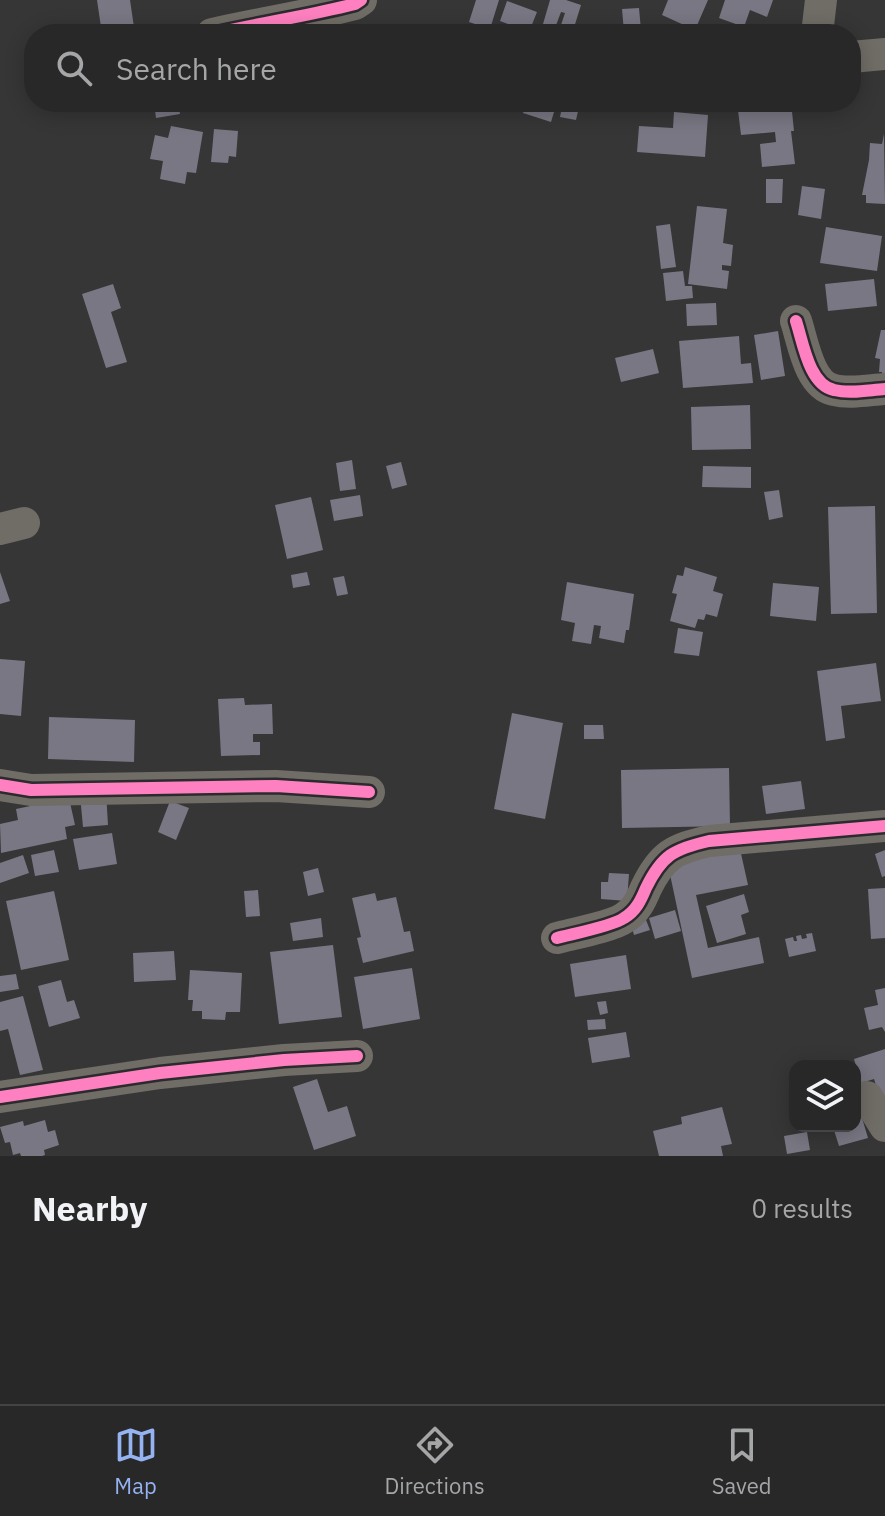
<!DOCTYPE html>
<style>
body{margin:0;font-family:"IBM Plex Sans",sans-serif;background:#303031;color:#f1f3f6}
.controls{position:absolute;right:24px;bottom:24px;display:grid;overflow:hidden;border-radius:16px;box-shadow:0 4px 20px #0003}
.controls button{width:72px;height:72px;display:grid;place-items:center;padding:0;border:0;border-bottom:2px solid #444446;background:#282829;color:#f1f3f6;font:40px sans-serif}
.list{margin:0;padding:0;list-style:none}
h2{display:flex;justify-content:space-between;align-items:center;height:104px;margin:0;padding:0 32px;font-size:34px}
h2 small{font-size:26px;font-weight:400;color:#a5a6a8}
.icon{flex:none;width:44px;height:44px;fill:none;stroke:currentColor;stroke-width:2;stroke-linecap:round;stroke-linejoin:round}
.map{position:relative;flex:none;width:885px;height:1156px;overflow:hidden}
.search{position:absolute;background:#282829;box-shadow:0 4px 20px #0003;left:24px;right:24px;top:24px;height:88px;display:flex;align-items:center;gap:20px;box-sizing:border-box;padding:0 28px;border-radius:32px;color:#a5a6a8;font-size:30px}
.sheet{height:248px;background:#282829}
nav{display:flex;justify-content:space-around;align-items:center;box-sizing:border-box;height:112px;border-top:2px solid #444446;background:#282829;font-size:22px;color:#a5a6a8}
nav a{display:grid;justify-items:center;gap:4px}
nav .on{color:#95b2f1}
.map>svg:first-child{display:block}
</style>
<div class="map">
<svg width="885" height="1156" viewBox="0 0 885 1156">
<rect width="100%" height="100%" fill="#363637"/>
<path fill="#797783" d="M97 0H130L135 34H102Z
M476 0H499L490 29 469 22Z
M550 0H566L581 5 572 34 559 31 565 13 561 12 555 28 543 24Z
M668 0H708L695 30 662 15Z
M725 0H773L767 17 750 10 744 27 719 18Z
M507 1 537 12 529 32 500 21Z
M639 8 641 30 624 32 622 9Z
M173 25 175 34H152L151 29Z
M118 102H135L133 111 117 106Z
M154 102H178L180 114 156 118Z
M526 102H557L551 122 523 113Z
M563 102H588L587 109 579 107 576 120 560 117Z
M737 102H791L794 131H791L795 164 762 167 760 144 776 142 775 132 741 135Z
M674 112 708 115 705 157 637 152 639 126 673 128Z
M171 126 203 132 196 173 187 172 185 184 160 179 163 161 150 159 155 135 168 138Z
M214 129 238 131 236 157 229 156 228 163 211 162Z
M884 134 885 204 866 203V195H862L869 160 870 143 882 144Z
M766 179H783L782 203H766Z
M802 186 825 189 821 219 798 215Z
M697 206 727 209 723 243 733 245 731 266 722 265V270L729 271 727 289 688 284Z
M670 224 676 267 661 269 656 226Z
M826 227 882 236 877 271 820 263Z
M683 271 685 286H692L693 298 666 301 663 273Z
M874 279 877 306 828 311 825 284Z
M113 284 121 308 111 312 127 362 106 368 82 294Z
M716 303 717 325 687 326 686 304Z
M881 330H885V377H882V372H879L880 359 875 358Z
M778 331 785 376 761 380 754 335Z
M739 336 741 364 751 363 753 383 683 388 679 341Z
M653 349 659 373 621 382 615 358Z
M750 405 751 449 692 450 691 407Z
M352 460 356 489 340 491 336 463Z
M401 462 407 485 392 489 386 466Z
M703 466 751 467V488L702 487Z
M779 490 783 517 769 520 764 492Z
M360 495 363 516 334 521 330 500Z
M311 497 323 550 287 559 275 505Z
M875 506 877 613 831 614 828 507Z
M685 567 717 577 713 591 723 594 717 617 706 614 704 620 698 619 695 628 670 621 677 594 672 593 677 575 683 576Z
M0 572 10 601 0 604Z
M307 572 310 585 293 588 291 575Z
M344 576 348 594 337 596 333 578Z
M567 582 634 594 629 630H626L624 643 599 638 601 626 594 625 591 644 572 641 575 623 561 620Z
M773 583 819 587 816 621 770 616Z
M678 628 703 632 699 656 674 653Z
M0 659 25 661 21 716 0 714Z
M876 663 881 701 841 706 845 738 826 741 817 671Z
M244 698 245 705 272 704 273 734H253V742H260V755L221 756 218 699Z
M512 713 563 723 545 819 494 809Z
M49 717 135 720 134 762 48 759Z
M584 725H603L604 739H584Z
M729 768 730 826 622 828 621 770Z
M801 781 805 809 766 814 762 786Z
M106 792 108 825 83 827 80 795Z
M69 798 75 825 65 827 67 839 1 853 0 824 18 820 16 809Z
M170 801 189 808 176 840 158 832Z
M112 833 117 864 79 870 73 839Z
M740 849 748 885 696 895 708 948 759 937 764 963 692 978 668 865Z
M54 850 59 872 35 876 31 855Z
M885 850V876L882 877 875 854Z
M23 855 29 873 0 883V863Z
M318 868 324 892 308 896 303 872Z
M609 873 629 874 627 901 601 899V882H608Z
M885 888V938L871 939 868 889Z
M258 890 260 916 246 917 244 891Z
M54 891 69 960 21 970 6 901Z
M375 893 377 901 396 897 404 932 410 931 414 951 363 963 357 938 361 937 352 898Z
M744 894 749 912 741 915 746 934 717 943 706 906Z
M675 910 681 931 655 939 649 918Z
M321 918 323 937 293 941 290 923Z
M646 920 650 930 634 935 631 924Z
M812 933 816 951 789 957 785 939 793 937 794 941H797L796 936 801 935 802 939 807 938 806 934Z
M333 945 342 1017 279 1024 270 952Z
M174 951 176 980 134 982 133 953Z
M626 955 631 989 575 997 570 964Z
M412 968 420 1019 363 1029 354 977Z
M190 970 242 973 240 1012H226L225 1020 202 1019V1011H192L193 1000H188Z
M16 974 19 989 0 992V976Z
M61 980 67 1002 74 1000 80 1018 49 1027 38 986Z
M885 988V1032L882 1027 869 1030 864 1008 878 1005 875 990Z
M23 996 43 1070 20 1075 8 1029 0 1031V1002Z
M606 1001 608 1013 600 1015 597 1002Z
M605 1019 606 1029 588 1030 587 1020Z
M626 1032 630 1057 592 1063 588 1038Z
M885 1049V1103L882 1104 874 1079 861 1083 854 1059Z
M317 1079 328 1112 347 1106 356 1136 314 1150 293 1087Z
M722 1107 732 1144 721 1146 723 1156H659L653 1131 682 1124 681 1117Z
M862 1118 868 1138 839 1146 833 1127 855 1126V1120Z
M45 1120 48 1132 55 1130 59 1145 44 1150 45 1155 42 1156H21L20 1153 13 1155 10 1142 5 1143 0 1127 23 1121 24 1126Z
M807 1132 810 1150 787 1154 784 1136Z"/>
<g fill="none" stroke-linecap="round" stroke-linejoin="round">
<path stroke="#706c66" stroke-width="32" d="M212 34C260 23 308 16 355 4L361 0
M817 34 821 0
M851 57 885 54
M796 321C803 342 809 385 834 390 850 394 869 390 885 389
M0 529 24 523
M0 785 31 790 276 786 369 792
M557 938C572 934 613 926 624 918 636 911 641 900 646 888 662 855 674 849 709 841L885 826
M0 1097 160 1073 284 1060 357 1056
M867 1097 885 1126"/>
<g stroke="#2b2b2e" stroke-width="17">
<path id="cycleway" d="M212 34C260 23 308 16 355 4L361 0
M796 321C803 342 809 385 834 390 850 394 869 390 885 389
M0 785 31 790 276 786 369 792
M557 938C572 934 613 926 624 918 636 911 641 900 646 888 662 855 674 849 709 841L885 826
M0 1097 160 1073 284 1060 357 1056"/>
</g>
<use href="#cycleway" stroke="#ff80c0" stroke-width="12"/>
</g>
</svg>
<div class="controls">
<button><svg class="icon" aria-label="layers" viewBox="0 0 24 24"><path d="M12 4l9 5-9 5-9-5zM3 14l9 5 9-5"/></svg></button>
</div>
<div class="search"><svg class="icon" aria-label="search" viewBox="0 0 24 24"><circle cx="10" cy="10" r="6"/><path d="M15 15l6 6"/></svg>Search here</div>
</div>
<section class="sheet">
<h2>Nearby<small>0 results</small></h2>
<ul class="list">
</ul>
</section>
<nav>
<a class="on"><svg class="icon" aria-label="map" viewBox="0 0 24 24"><path d="M3 6l6-2 6 2 6-2v14l-6 2-6-2-6 2zM9 4v14M15 6v14"/></svg>Map</a>
<a><svg class="icon" aria-label="directions" viewBox="0 0 24 24"><path d="M12 3l9 9-9 9-9-9zM9 14v-3h6M13 9l2 2-2 2"/></svg>Directions</a>
<a><svg class="icon" aria-label="saved" viewBox="0 0 24 24"><path d="M7 4h10v16l-5-4-5 4z"/></svg>Saved</a>
</nav>
